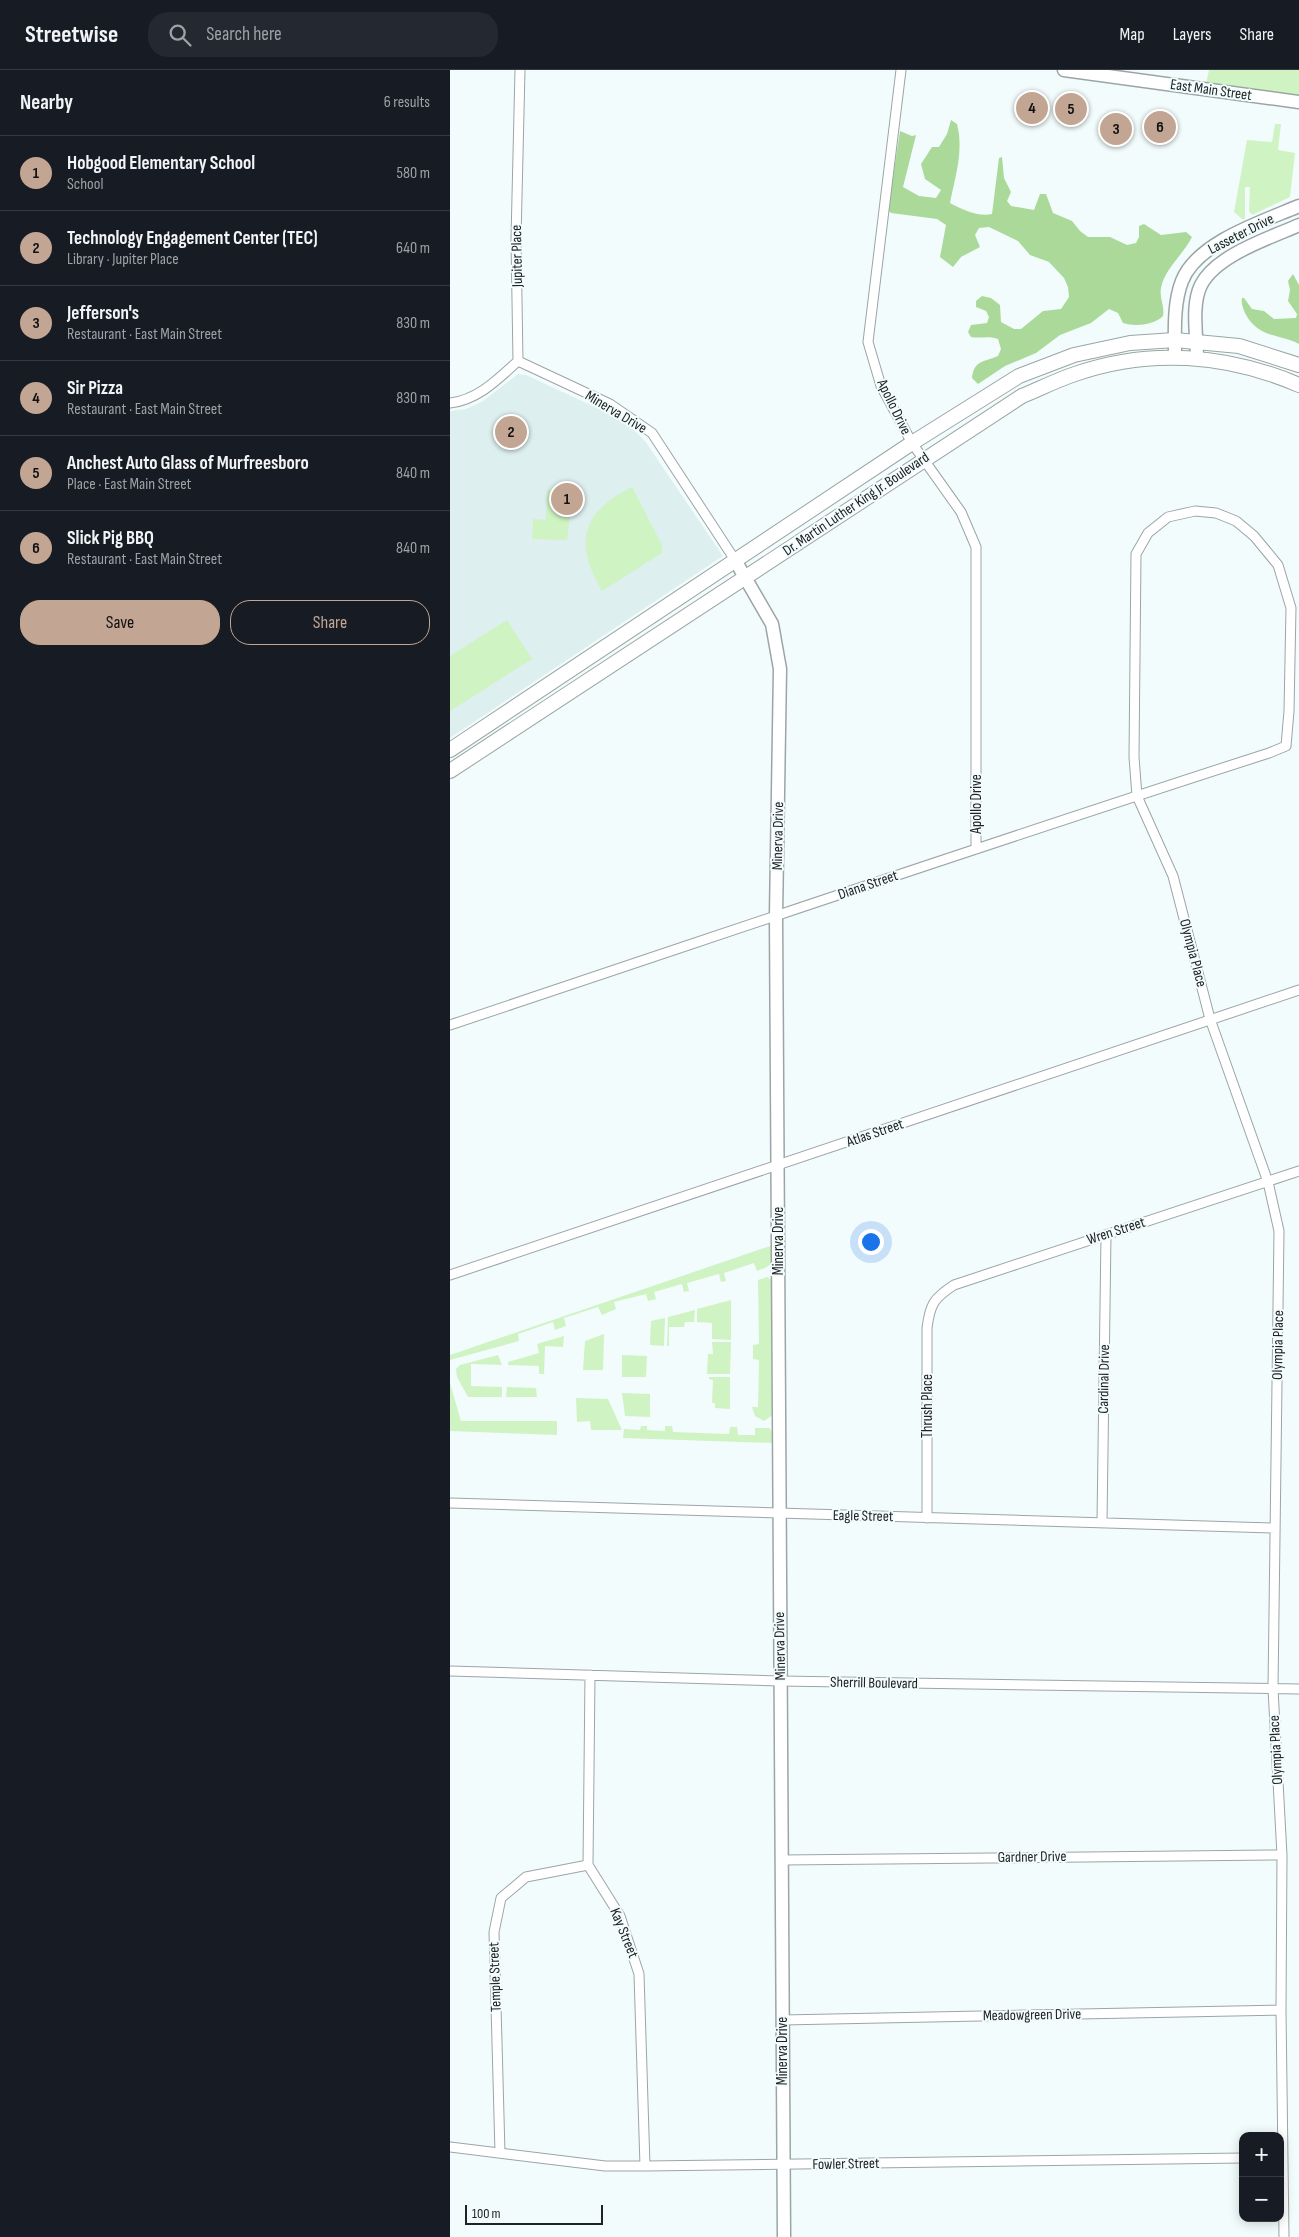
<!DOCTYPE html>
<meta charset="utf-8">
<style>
body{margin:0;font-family:"Sofia Sans Condensed",sans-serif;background:#242831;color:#f1f3f6}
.controls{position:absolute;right:15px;bottom:15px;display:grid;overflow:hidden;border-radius:10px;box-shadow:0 2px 12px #0003}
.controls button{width:45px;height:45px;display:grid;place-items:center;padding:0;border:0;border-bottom:1px solid #363941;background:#171b24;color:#f1f3f6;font:25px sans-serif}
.scale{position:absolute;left:15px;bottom:12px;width:138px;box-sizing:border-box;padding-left:5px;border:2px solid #202323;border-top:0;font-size:14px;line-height:18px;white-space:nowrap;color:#202323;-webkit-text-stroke:4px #f3fcfc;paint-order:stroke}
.you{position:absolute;left:420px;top:1171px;width:18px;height:18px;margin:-12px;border:4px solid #fff;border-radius:50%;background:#1a73e8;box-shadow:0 0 0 8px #1a73e833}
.badge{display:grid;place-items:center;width:32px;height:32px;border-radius:50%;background:#c2a592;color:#111;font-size:16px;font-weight:700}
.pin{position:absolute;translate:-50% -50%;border:2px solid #fff;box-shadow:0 1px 5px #0006}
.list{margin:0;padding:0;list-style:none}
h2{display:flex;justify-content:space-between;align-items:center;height:65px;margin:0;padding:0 20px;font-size:21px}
h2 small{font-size:16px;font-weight:400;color:#9ea1a6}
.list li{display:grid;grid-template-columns:32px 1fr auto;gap:15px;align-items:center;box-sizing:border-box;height:75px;padding:0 20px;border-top:1px solid #363941}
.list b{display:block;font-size:19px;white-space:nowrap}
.list p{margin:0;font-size:16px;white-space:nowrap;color:#9ea1a6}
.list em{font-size:16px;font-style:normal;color:#9ea1a6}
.actions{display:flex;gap:10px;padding:15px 20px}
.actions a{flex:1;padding:11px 0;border:1px solid #c2a592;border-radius:20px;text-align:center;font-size:18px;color:#c2a592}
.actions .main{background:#c2a592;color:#111}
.icon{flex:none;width:28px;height:28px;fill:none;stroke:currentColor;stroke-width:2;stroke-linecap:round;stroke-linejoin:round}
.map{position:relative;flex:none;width:849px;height:2167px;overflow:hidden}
header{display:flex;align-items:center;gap:30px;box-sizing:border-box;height:70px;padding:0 25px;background:#171b24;border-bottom:1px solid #363941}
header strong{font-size:24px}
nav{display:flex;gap:28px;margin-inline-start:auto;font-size:18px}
.search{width:350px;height:45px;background:#242831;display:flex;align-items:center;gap:12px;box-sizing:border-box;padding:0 18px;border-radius:20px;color:#9ea1a6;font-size:19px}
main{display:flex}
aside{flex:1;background:#171b24}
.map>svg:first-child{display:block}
</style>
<header>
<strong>Streetwise</strong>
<div class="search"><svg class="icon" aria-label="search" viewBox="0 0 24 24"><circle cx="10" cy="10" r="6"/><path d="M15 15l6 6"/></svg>Search here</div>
<nav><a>Map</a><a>Layers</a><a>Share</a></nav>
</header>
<main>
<aside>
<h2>Nearby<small>6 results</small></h2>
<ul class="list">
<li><span class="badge">1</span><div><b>Hobgood Elementary School</b><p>School</p></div><em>580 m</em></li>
<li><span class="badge">2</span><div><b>Technology Engagement Center (TEC)</b><p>Library · Jupiter Place</p></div><em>640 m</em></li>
<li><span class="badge">3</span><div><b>Jefferson's</b><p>Restaurant · East Main Street</p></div><em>830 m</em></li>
<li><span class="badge">4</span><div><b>Sir Pizza</b><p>Restaurant · East Main Street</p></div><em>830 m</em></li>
<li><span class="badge">5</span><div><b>Anchest Auto Glass of Murfreesboro</b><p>Place · East Main Street</p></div><em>840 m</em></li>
<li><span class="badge">6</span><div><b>Slick Pig BBQ</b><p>Restaurant · East Main Street</p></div><em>840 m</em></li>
</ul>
<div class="actions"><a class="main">Save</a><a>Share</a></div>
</aside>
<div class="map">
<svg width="849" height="2167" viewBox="0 0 849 2167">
<rect width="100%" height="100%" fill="#f3fcfc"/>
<path fill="#ddefef" d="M68 304 76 305 160 344 183 359 195 371 273 486 0 668V341L16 339 33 331Z"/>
<path fill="#cff3c3" d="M759 0H849V28L756 14Z
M825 54H831L828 80 845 83 840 127 802 145 799 141 800 117H795V149H792L784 142 797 70 822 72Z
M182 417 212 475V483L152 521C124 473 131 442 182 417Z
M97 420H123L117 470 82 469 83 449 96 450Z
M57 550 82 589 0 641V586Z
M323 1175C323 1192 325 1195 307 1201L304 1193 274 1203 276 1211 271 1212 269 1204 237 1213 239 1221 234 1222 232 1214 204 1222 206 1229 198 1231 196 1224 164 1232 166 1239 152 1245 148 1237 114 1248 116 1256 105 1260 103 1252 68 1264 69 1271 0 1290V1285Z
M317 1207 324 1211V1344L314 1351 305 1346 302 1337H308L309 1290 303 1289V1275L309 1274 308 1210Z
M281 1230V1270L262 1269V1253L247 1252V1239Z
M245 1240 244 1252H235L234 1257H219V1276H217L218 1247Z
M215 1248 214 1276 200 1275 201 1251Z
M154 1264 153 1300H133L135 1271Z
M114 1266 113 1277 95 1276 94 1304H89V1296L58 1295V1292L89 1283 87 1274Z
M262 1272H281L280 1304H257L258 1284H263Z
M48 1285 52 1295 21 1294V1316L52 1317V1327H18L7 1307 6 1299 10 1295Z
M172 1285 197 1286 196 1307H172Z
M259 1307H280V1339L265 1338V1333H262L263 1310 259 1309Z
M0 1313 11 1351H107V1365L0 1361Z
M57 1317 86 1318 87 1327H56Z
M172 1323 200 1324V1347L175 1346Z
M126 1328 158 1329 172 1360H141L140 1351 127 1352Z
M191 1356H197V1360L215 1361V1356H222L223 1362 279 1364 280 1357H287L288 1365H305V1358H319L322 1361 324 1373 173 1368 174 1359 190 1360Z"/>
<path fill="#aad99a" d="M501 50 507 54C514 81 505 107 500 133 513 140 528 147 542 144L549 88 552 87 554 108 561 122 557 131 561 136 584 140 590 124H596L603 143 622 151 630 161 638 167H660L677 175 686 173 689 167V156L694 154 711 165 736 162 742 167C733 185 715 198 711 218 709 228 715 236 713 246 704 255 685 257 673 253L668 243 659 239 641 253 610 265 586 283 555 296 528 314 522 308C524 290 534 292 548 286L551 279 548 269C539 265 531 269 521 267L518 262 521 255 537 253 539 247 536 241 526 237V231L532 226 541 228 550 235 551 252 564 259H571L593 241 611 239 619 227 618 217 614 208 599 192 580 185 568 171 539 157 529 158 525 165 530 177 511 187 503 197 490 187 496 155 487 149 441 143 438 140 450 61 462 66 466 65 453 117 469 126 486 128 491 120 475 109 471 94 482 77H489L497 64Z
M843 204 849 215V274C826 263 808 268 795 243 793 238 791 234 792 228H794L802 239 814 241 824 249 846 248 847 244 838 231 840 220 838 211Z"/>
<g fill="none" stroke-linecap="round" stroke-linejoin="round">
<g stroke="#9ca5a5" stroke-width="11">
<path id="street" d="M451 0 418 272 431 316 462 373 511 442 526 477V779
M68 291 160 334 202 363 285 490
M0 333C28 330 48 309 68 291L66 169 70 0
M0 955C273 864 545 771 819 683L836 676 839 641 841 538 828 495 804 466 786 451 766 443 745 441 718 447 698 463 686 484 684 687 687 726 723 806 760 949 818 1112 829 1161 823 1619 832 1785 831 1940 834 2167
M0 1205 849 920
M0 1433 825 1458
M477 1448V1258C480 1234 484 1228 504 1215L849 1101
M652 1452 656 1165
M0 1601 330 1611 849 1619
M140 1605 138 1795 170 1846 189 1904 195 2096
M332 1790 832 1785
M332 1950 831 1940
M0 2077 155 2096H195L793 2088
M50 2083 44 1862 51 1828 76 1807 138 1795"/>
</g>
<g stroke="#9ca5a5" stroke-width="15">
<path id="secondary" d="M614 0 849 32
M725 287C725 263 723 234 732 211 747 172 814 151 849 136
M747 288C747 266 741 235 751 215 766 185 820 168 849 155
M285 490 322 554 330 599 326 846 334 2167"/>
</g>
<g stroke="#9ca5a5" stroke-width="16">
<path id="primary" d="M0 680 462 373 569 306 624 285 680 273 725 270 789 276 849 295
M0 701 572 326C589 319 607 310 625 304 699 278 777 284 849 315"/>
</g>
<use href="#street" stroke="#fff" stroke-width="9"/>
<use href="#secondary" stroke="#fff" stroke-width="12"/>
<use href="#primary" stroke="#fff" stroke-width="14"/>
</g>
<g text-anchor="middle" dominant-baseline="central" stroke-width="4" stroke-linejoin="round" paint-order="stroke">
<g font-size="15" fill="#202323" stroke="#f3fcfc">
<text transform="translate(761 20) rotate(8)">East Main Street</text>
<text transform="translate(791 164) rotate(-27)">Lasseter Drive</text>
<text transform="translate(67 186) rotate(-91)">Jupiter Place</text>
<text transform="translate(444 337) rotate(64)">Apollo Drive</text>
<text transform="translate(166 342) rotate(31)">Minerva Drive</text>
<text transform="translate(406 434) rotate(-34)">Dr. Martin Luther King Jr. Boulevard</text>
<text transform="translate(526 734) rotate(-90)">Apollo Drive</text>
<text transform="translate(328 766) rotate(-89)">Minerva Drive</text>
<text transform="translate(418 815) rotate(-19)">Diana Street</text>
<text transform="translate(743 883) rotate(75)">Olympia Place</text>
<text transform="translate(425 1063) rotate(-19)">Atlas Street</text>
<text transform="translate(666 1161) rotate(-18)">Wren Street</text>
<text transform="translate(328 1171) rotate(-90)">Minerva Drive</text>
<text transform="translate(828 1275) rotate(-89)">Olympia Place</text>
<text transform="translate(654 1309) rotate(-89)">Cardinal Drive</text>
<text transform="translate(477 1336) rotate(-90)">Thrush Place</text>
<text transform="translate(413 1446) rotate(1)">Eagle Street</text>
<text transform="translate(330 1576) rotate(-91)">Minerva Drive</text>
<text transform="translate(424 1613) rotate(1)">Sherrill Boulevard</text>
<text transform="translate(826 1680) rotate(-93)">Olympia Place</text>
<text transform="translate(582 1787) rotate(-1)">Gardner Drive</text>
<text transform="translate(174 1863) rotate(68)">Kay Street</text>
<text transform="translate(45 1907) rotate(-92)">Temple Street</text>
<text transform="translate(582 1945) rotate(-1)">Meadowgreen Drive</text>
<text transform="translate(332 1981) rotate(-90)">Minerva Drive</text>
<text transform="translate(396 2094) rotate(-1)">Fowler Street</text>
</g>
</g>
</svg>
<div class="controls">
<button>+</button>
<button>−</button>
</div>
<div class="scale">100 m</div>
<div class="you"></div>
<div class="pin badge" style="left:117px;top:429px">1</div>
<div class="pin badge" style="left:61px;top:362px">2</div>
<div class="pin badge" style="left:666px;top:59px">3</div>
<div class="pin badge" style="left:582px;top:38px">4</div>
<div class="pin badge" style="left:621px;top:39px">5</div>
<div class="pin badge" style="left:710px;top:57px">6</div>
</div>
</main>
